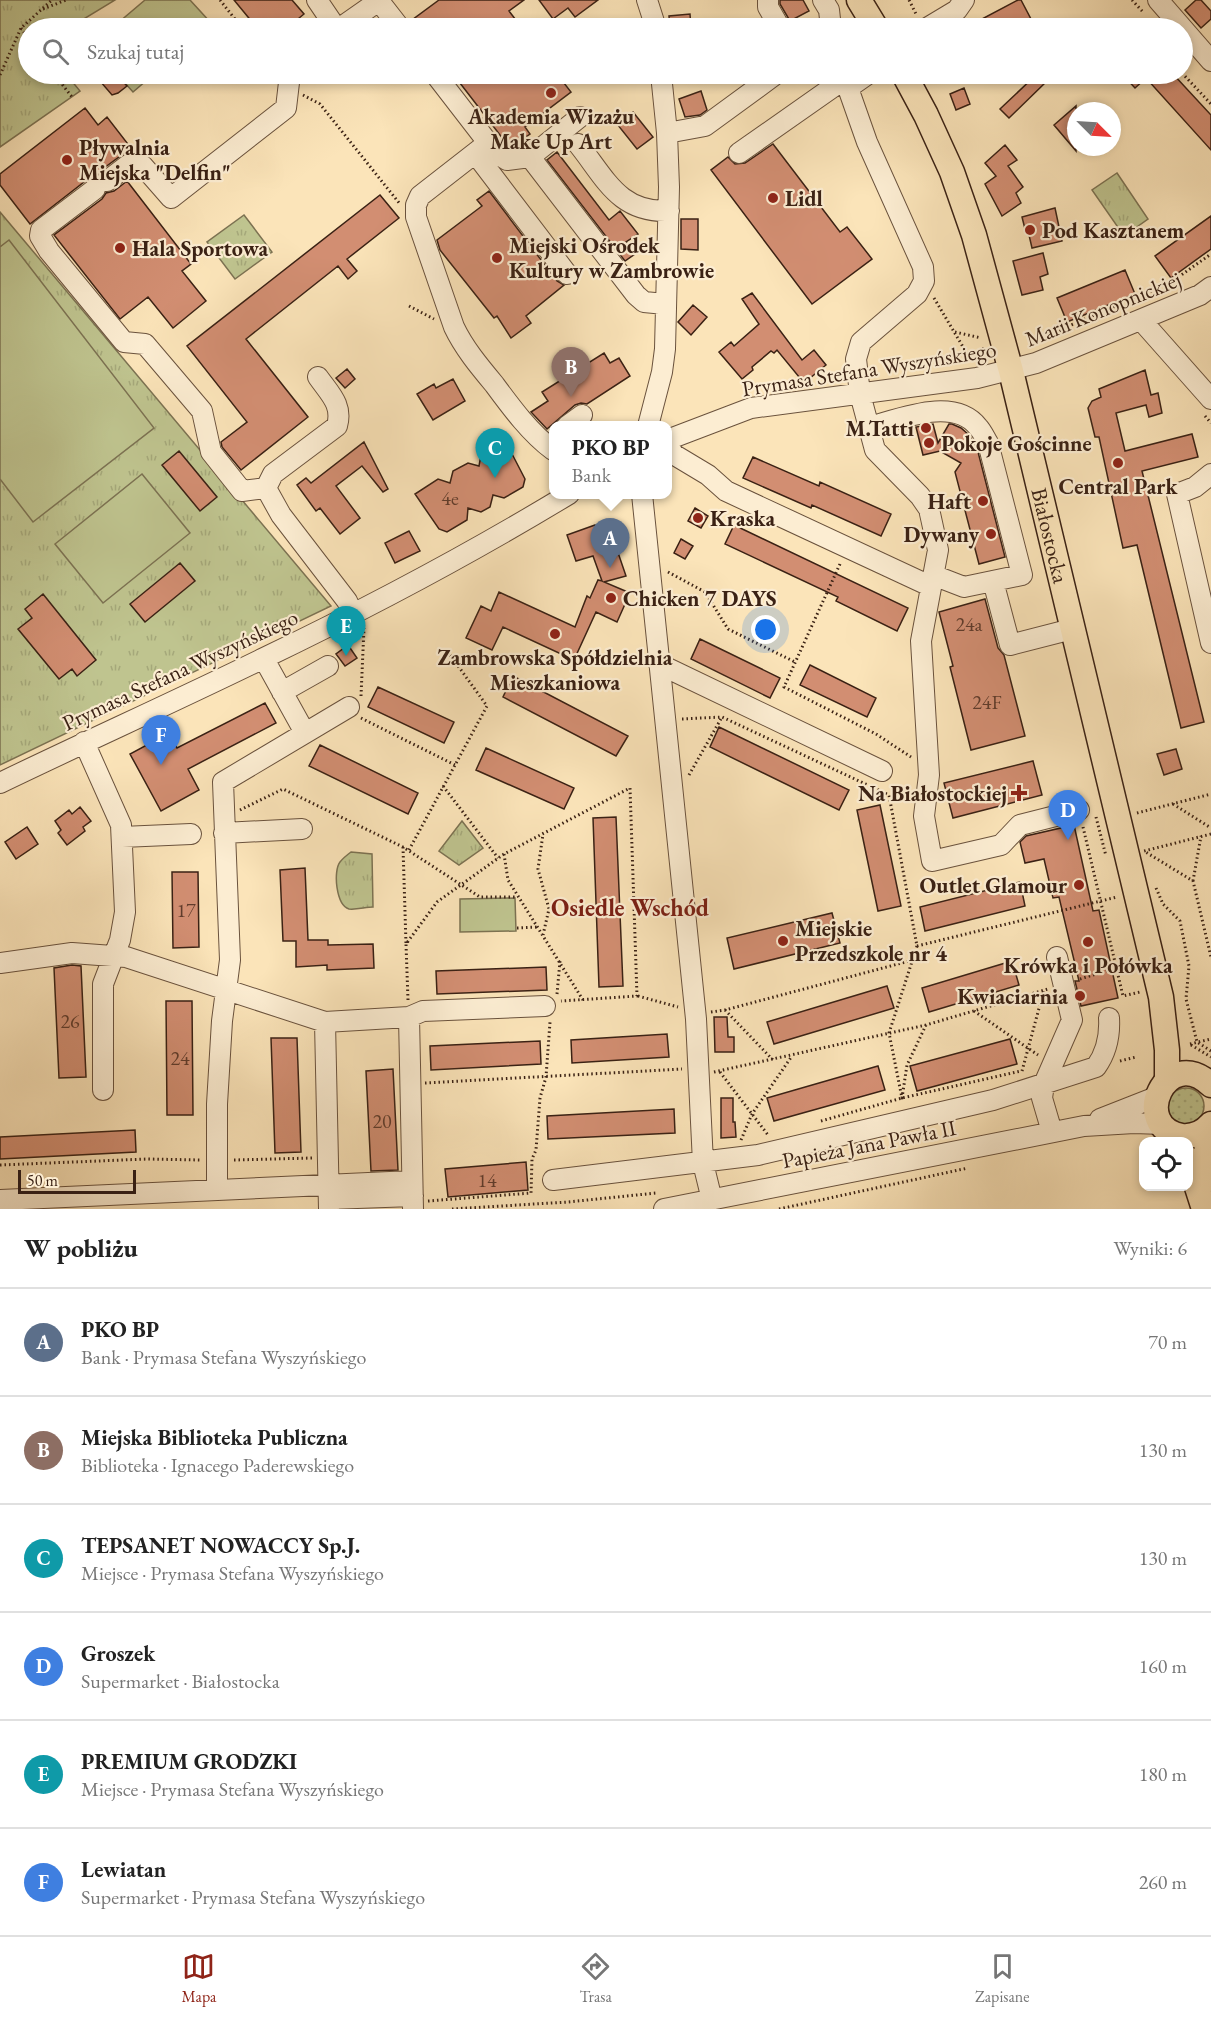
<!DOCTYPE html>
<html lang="pl">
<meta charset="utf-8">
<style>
body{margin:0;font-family:"EB Garamond",serif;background:#f2f2f2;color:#222}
.controls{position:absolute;right:18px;bottom:18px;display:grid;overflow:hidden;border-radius:12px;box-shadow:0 3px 9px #0003}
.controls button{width:54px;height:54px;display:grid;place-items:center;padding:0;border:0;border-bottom:2px solid #e0e0e0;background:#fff;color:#222;font:30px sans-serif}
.compass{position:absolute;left:1067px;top:102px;width:54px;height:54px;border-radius:50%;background:#fff;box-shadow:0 3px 9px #0003;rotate:114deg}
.scale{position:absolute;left:18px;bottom:15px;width:118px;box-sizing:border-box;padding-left:6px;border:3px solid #3a2114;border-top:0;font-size:16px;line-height:21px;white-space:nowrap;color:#3a2114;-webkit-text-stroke:4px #fcedd2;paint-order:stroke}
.you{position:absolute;left:766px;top:630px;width:21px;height:21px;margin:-15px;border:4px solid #fff;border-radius:50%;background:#1a73e8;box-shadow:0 0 0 9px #1a73e833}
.badge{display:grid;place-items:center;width:39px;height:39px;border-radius:50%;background:#8f2418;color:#fff;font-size:20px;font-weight:700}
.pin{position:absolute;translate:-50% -50px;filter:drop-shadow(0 2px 3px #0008)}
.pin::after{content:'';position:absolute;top:32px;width:21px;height:18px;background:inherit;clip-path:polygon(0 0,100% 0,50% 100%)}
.popup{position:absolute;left:549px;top:421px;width:123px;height:78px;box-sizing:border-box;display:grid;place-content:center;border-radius:12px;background:#fff;filter:drop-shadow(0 2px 4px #0005);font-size:20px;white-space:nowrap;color:#767676}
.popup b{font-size:22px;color:#222}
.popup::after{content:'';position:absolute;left:50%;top:100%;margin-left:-12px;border:12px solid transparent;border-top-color:#fff}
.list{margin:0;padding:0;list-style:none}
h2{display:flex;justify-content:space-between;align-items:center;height:78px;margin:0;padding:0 24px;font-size:26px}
h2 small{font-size:20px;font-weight:400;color:#767676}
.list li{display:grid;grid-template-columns:39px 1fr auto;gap:18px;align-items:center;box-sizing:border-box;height:108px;padding:0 24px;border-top:2px solid #e0e0e0}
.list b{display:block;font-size:22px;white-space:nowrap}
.list p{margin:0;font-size:20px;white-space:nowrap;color:#767676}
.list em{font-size:20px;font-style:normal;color:#767676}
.icon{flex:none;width:33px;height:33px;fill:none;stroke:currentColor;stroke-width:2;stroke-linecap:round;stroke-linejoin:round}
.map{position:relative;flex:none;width:1211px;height:1209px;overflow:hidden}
.search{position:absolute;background:#fff;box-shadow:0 3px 9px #0003;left:18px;right:18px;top:18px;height:66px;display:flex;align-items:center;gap:15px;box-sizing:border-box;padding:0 21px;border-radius:33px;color:#767676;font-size:22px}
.sheet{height:726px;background:#fff}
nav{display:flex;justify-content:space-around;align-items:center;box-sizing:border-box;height:84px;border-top:2px solid #e0e0e0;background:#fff;font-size:16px;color:#767676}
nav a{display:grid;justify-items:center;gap:3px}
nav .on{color:#8f2418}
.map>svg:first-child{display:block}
</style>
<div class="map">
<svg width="1211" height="1209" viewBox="0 0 1211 1209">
<defs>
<pattern id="grass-dots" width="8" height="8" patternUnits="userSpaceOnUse" patternTransform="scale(1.5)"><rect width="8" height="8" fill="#bfc48f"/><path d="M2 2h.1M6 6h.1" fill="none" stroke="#a5a87a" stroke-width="1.8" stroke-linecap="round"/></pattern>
<pattern id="park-tufts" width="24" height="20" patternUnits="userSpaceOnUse" patternTransform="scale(1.5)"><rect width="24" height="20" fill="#bfc48f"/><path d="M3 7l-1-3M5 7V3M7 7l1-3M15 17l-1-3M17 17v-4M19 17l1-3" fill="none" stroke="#a5a87a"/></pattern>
</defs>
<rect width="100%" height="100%" fill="#fbe4b9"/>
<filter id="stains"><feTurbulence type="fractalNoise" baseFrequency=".00333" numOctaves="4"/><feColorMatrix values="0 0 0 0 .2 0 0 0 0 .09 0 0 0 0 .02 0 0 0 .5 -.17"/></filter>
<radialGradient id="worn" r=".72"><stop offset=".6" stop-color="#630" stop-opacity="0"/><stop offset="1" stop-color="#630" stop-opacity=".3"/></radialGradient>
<path fill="url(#grass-dots)" stroke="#7c7252" stroke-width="1.5" d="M1168 1106a18 18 0 1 1 36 0a18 18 0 1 1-36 0Z"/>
<path fill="url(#park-tufts)" stroke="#7c7252" stroke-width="1.5" d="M0 0H115L69 28H28V74H66L80 91 0 147Z
M1117 173 1148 219 1124 236 1092 190Z
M0 212 331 606 0 765Z
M244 215 272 252 235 279 207 242Z
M462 821 483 848 459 865 439 851Z
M351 852 372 854 373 907C366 907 356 910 349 909 336 905 333 871 340 862 343 858 347 855 351 852Z"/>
<path fill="#bfc48f" stroke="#7c7252" stroke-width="1.5" d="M145 0H190L211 23 205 28H112Z
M117 74H154L133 92Z
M9 240 154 428 33 522 0 479V247Z
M142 474 190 533 103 603 55 544Z
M515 898 516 931 460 932V899Z"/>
<path fill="#d28e72" stroke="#3a2114" stroke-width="1.5" d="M234 0H292L304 14 287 28H257Z
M439 0H524L509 11 522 28H418L412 20Z
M539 0H598L575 17 568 8 553 19Z
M780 0H803L809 11 790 21 780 4Z
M1018 0H1021L1032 21 1019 28H965Z
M1196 0H1201L1211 11V19L1201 28 1185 10Z
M690 14 691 28H670L669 16Z
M94 74H116L127 86 118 93 112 95Z
M453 74H557L571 92 525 127 530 134 510 148Z
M1037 74H1040L1047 81 1009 118 1000 109Z
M1122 74H1173L1211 115V150L1146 78 1135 88Z
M964 88 970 104 956 110 950 94Z
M701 91 707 110 700 115 685 117 679 99Z
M1076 106V151L1054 125Z
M85 108 98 125 107 117 131 148 100 171 96 177 88 179 30 224 0 185V174Z
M633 112 653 137 637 149 617 124Z
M773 144 840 232 847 227 872 259 812 304 711 170 728 157 735 164 745 163Z
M1005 145 1017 160 1008 166 1023 187 1016 193 1021 203 1002 216 985 184 996 176 985 163Z
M557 152 609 220 620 211 638 234 626 242 635 254 625 261 547 160Z
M127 181 191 264 182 271 206 301 173 328 148 297 120 319 54 235 102 199 106 193 114 191Z
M489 191 557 281 564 285 526 316 531 323 511 338 497 316 494 318 440 250 437 240 482 206 477 200Z
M380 195 399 218 347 259 357 271 348 279 338 266 246 339 308 417 241 470 222 447 221 442 247 422 187 346Z
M1055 208 1062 241 1032 248 1029 235 1026 233 1022 217Z
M1211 216V249L1171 278 1155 256Z
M681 219H698V250L681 249Z
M1043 253 1048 274 1040 277 1043 290 1022 295 1013 261Z
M1125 270 1135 294 1067 322 1057 298Z
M752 293 802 360 814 350 826 365 804 383 777 350 774 353 771 351 752 367 753 370 742 379 719 352 731 342 734 346 759 324 742 299Z
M693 305 707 317 691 335 678 322Z
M604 353 610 363 619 358 630 376 587 404 581 403 575 405 547 429 531 412 548 401 542 392Z
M347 369 355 379 345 388 336 378Z
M1145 370 1151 395 1158 393 1162 413 1149 417 1146 405 1116 413 1125 451 1192 434 1198 457 1142 471 1204 722 1181 728 1137 545 1123 548 1099 437H1095L1088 408 1092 401 1101 397 1099 389Z
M453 379 465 401 433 420 417 394 434 384 436 388Z
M933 424 938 443 949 424H952L961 428 969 435 977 448 1005 557 979 564 955 472 961 463 940 451 923 455 916 427Z
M364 442 388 489 383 492 362 466 336 486 360 518 340 534 320 508 316 511 297 485 306 478 311 483Z
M497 446 510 450 525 479 523 487 504 498 493 495 490 507 481 512 468 508 467 520 447 532 439 529 415 494 438 479 450 483 453 471 468 463 479 466 481 455Z
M179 451 217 497 200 511 162 465Z
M753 457 819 486 820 482 891 514 881 536 812 505 811 508 743 478Z
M695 508 708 516 701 528 688 521Z
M595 525 601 542 613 538 626 576 604 582 630 593 617 622 596 612 574 660 503 627 492 650 466 638 481 606 491 611 499 592 575 627 587 596 590 598 598 580 602 581 593 556 576 561 567 535Z
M734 525 908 608 897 631 836 601 838 597 725 544Z
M409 531 420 551 395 563 385 543Z
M681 539 693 546 685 559 674 553Z
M180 563 195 581 145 622 130 604Z
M43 594 96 660 77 676 72 669 59 679 18 629 32 618 25 609Z
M985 599 998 648 1004 655 1025 736 971 750 950 667 953 666 939 612Z
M700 639 780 678 770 698 691 659Z
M348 645 357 658 345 666 336 654Z
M810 665 876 698 867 717 800 685Z
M513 676 628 736 616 756 503 697Z
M378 687 454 722 444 743 368 707Z
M265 703 276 723 188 769 199 790 161 811 130 754 169 733 177 748Z
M719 727 849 790 839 810 710 747Z
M320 745 418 793 408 814 309 766Z
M486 748 574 788 564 809 476 770Z
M1176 749 1182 769 1164 775 1157 754Z
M1033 761 1042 795 953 818 944 783Z
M880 805 901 906 878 911 857 810Z
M80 807 91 821 83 827 85 831 67 845 58 833 61 830 55 821 69 810 72 814Z
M616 817 623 986 599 987 593 818Z
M1074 825 1093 911 1099 910 1118 998 1081 1006 1075 981H1079L1059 897 1053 898 1044 859 1025 863 1020 842 1026 836Z
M27 827 38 844 16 859 5 842Z
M305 868 308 940H328V945L373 944 374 968 327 970V965L296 967V941H283L280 870Z
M172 872H198L199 947 173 948Z
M1020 882 1025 906 925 931 920 907Z
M832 913 840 943 734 969 727 938Z
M1012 961 1019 985 929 1012 922 988Z
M72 965 81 966 86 1077 59 1078 54 968Z
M546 967 547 990 437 994 436 971Z
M887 986 894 1008 774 1044 767 1022Z
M166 1001H192L193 1115H167Z
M714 1017H727L728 1037H734V1052H715Z
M667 1034 669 1057 572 1063 571 1040Z
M271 1038H297L301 1152 275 1153Z
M1010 1039 1017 1064 917 1091 910 1066Z
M540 1041 541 1064 431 1070 430 1046Z
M878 1066 885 1090 774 1121 767 1098Z
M393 1069 398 1170 371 1171 366 1071Z
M721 1098H733V1122H735L736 1137 721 1138Z
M674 1109 675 1133 548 1139 547 1116Z
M135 1130 136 1152 0 1159V1137Z
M526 1162 528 1190 448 1197 445 1169Z"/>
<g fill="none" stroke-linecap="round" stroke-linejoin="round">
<g stroke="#6a523d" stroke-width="22">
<path id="minor" d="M317 0 336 28
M647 0 656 28
M768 0V7L780 28
M823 0 829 10 831 28
M1158 0 1211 61
M379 1 400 28
M340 28 380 0
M927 28 957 10 964 0
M435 74 496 153 507 160 530 157 636 295 644 302 665 304
M838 74 848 88 867 142 923 267 924 281 917 294 861 342 856 359 860 394 875 450 920 496 929 509 938 550 921 641 929 775 924 816 932 861 1001 845 1020 825 1079 810
M848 88 868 74
M667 133 705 126 776 74
M488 143 420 196 416 205V217L454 327C464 348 479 366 494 384 511 407 530 433 553 450
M578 144C606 179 619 213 669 211
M475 153 567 274
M739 153 843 80
M530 157 580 117
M107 181 128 165 136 163 143 166 171 198 286 108 290 74
M95 189 41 230 40 236 49 251 124 342 145 344 202 411 211 452 242 491 266 488 281 515 347 601 353 614
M1141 320 1211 399
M567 426 582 415
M648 426 662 372 665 349 669 187 667 133 661 74
M869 427C900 419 954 396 978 427 982 431 985 438 988 443L1022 575 964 587 933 575
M667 440 751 408 977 378 1036 363 1200 295 1211 287
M667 442 673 454 708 475 726 491 930 586
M1211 474 1195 487 1177 494 1211 643
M266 488 273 474 337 426C343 405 330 394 318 377
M642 494 696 1019 703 1163 712 1200
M993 581 1010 645 1072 629
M264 659 305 733
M659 664 882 771
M282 692 328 666
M84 742 121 825 125 912 120 940 103 984V1090
M0 783C87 741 176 701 264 658 368 608 470 554 569 494
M224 833 302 829
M122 837 191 834
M0 963 72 953 126 957 325 1022 409 1017 423 1011 545 1006
M409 1017 413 1209
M325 1022 329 1209
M1100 1119 1156 1097
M1052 1132 1042 1098 1044 1084 1072 1020 1057 957
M553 1180 758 1155 993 1100 1096 1067C1106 1053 1110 1035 1109 1018
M217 1190V1104L222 1021 230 960 223 782 349 707
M329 1199 413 1196
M0 1200 412 1181
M664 1209 1084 1126 1134 1123 1162 1124"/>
</g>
<g stroke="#3a2114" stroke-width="27">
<g id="major">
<path d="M859 0 876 28"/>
<path id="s1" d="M904 74 926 115 952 172 974 235 1011 371 1161 997 1167 1050V1080"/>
<path d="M1211 1085C1166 1043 1129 1127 1182 1136 1194 1137 1203 1133 1211 1124"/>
<path d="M1206 1130 1207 1161 1211 1179"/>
<path d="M1188 1159 1204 1209"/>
</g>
</g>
<path stroke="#3a2114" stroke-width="3" stroke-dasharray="1.5 3" stroke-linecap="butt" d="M220 0 242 28
M909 0 916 14
M1132 0 1143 12
M43 9 66 0
M21 28 28 38
M1182 73 1211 104
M54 74 72 97
M0 75 21 28 52 0
M303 95 320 104 400 204
M934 298 972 362
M409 306 434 319
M955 332 981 338
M1048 338 1071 325 1170 283 1211 254
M975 360 984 348
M1205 416 1211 423
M840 564 784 687 876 734 911 757
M668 572 705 592 728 629 795 662
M361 696 364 628
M361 718 455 765
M682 719 722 717 889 795 917 946 889 1033 902 1098 907 1065 926 1025
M689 775 722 717
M443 786 498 858
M1173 804 1211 828
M240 810 283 789 403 847 480 897H517
M1137 813 1211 794
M1096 817 1106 856
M1083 827 1123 996 1140 992
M1211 834 1144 851 1193 881 1211 957
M403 847 406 944
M409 850 487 706 448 652
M504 854 508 880 583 1000
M1193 881 1201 836
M1156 888 1163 904 1180 921 1189 966 1186 999 1197 1042 1211 1051
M517 928 538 927
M543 935 549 909 538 869 543 834
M917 946 1117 897
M1080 979 1116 968
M557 994 560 961
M638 996 678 1007
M408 1000 406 944 437 902 504 854 630 788 637 996 561 1001
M725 1010 773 1060
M974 1011 1038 1055
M711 1012 725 1010 913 960
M1190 1044 1211 1039
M1191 1045 1211 1057
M1120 1061 1136 1057
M1022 1071 1044 990
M714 1072 926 1025 1048 989
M720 1072 768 1135
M425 1083 682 1069
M821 1121 902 1098 1021 1071
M741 1140 752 1114 792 1056
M234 1160 312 1158
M0 1165 147 1159 201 1160
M428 1201 531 1193 532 1159 536 1150 540 1098 546 1077 550 1022
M452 1209 568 1202 656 1193
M779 1209 968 1168"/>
<use href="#minor" stroke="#fcedd2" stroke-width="20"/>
<use href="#major" stroke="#fbe4b9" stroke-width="24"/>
</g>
<g fill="#8f2418" stroke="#fcedd2" stroke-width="2">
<circle cx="551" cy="93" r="6"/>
<circle cx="67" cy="160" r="6"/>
<circle cx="773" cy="198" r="6"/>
<circle cx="1030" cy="230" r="6"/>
<circle cx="120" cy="248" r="6"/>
<circle cx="497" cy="258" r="6"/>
<circle cx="926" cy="428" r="6"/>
<circle cx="929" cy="443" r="6"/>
<circle cx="1118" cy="463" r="6"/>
<circle cx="983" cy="501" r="6"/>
<circle cx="698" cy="518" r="6"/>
<circle cx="991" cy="534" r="6"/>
<circle cx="611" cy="598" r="6"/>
<circle cx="555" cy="634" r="6"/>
<path d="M1016 784h6v6h6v6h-6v6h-6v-6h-6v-6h6z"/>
<circle cx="1079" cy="885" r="6"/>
<circle cx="783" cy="941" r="6"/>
<circle cx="1088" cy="942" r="6"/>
<circle cx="1080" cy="996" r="6"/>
</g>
<g text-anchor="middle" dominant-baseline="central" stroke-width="4.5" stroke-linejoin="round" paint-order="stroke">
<g font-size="20" fill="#603c2c">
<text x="450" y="498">4e</text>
<text x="969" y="624">24a</text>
<text x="987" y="702">24F</text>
<text x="186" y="910">17</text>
<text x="70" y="1021">26</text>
<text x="180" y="1058">24</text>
<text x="382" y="1121">20</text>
<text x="487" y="1180">14</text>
</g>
<g font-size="22" font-weight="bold" fill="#3a2114" stroke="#fcedd2" text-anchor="start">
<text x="551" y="116" text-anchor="middle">Akademia Wizażu<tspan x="551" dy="25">Make Up Art</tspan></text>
<text x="79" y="147">Pływalnia<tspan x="79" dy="25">Miejska "Delfin"</tspan></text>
<text x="785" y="198">Lidl</text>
<text x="1042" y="230">Pod Kasztanem</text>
<text x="509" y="245">Miejski Ośrodek<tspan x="509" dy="25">Kultury w Zambrowie</tspan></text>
<text x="132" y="248">Hala Sportowa</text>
<text x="914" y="428" text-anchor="end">M.Tatti</text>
<text x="941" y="443">Pokoje Gościnne</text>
<text x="1118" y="486" text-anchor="middle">Central Park</text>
<text x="971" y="501" text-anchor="end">Haft</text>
<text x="710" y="518">Kraska</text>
<text x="979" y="534" text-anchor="end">Dywany</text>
<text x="623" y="598">Chicken 7 DAYS</text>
<text x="555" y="657" text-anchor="middle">Zambrowska Spółdzielnia<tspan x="555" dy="25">Mieszkaniowa</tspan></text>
<text x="1007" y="793" text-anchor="end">Na Białostockiej</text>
<text x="1067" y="885" text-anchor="end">Outlet Glamour</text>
<text x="795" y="928">Miejskie<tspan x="795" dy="25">Przedszkole nr 4</tspan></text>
<text x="1088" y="965" text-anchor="middle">Krówka i Połówka</text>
<text x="1068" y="996" text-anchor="end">Kwiaciarnia</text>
</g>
<g font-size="22" fill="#3a2114" stroke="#fcedd2">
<text transform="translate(1103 309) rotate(-22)">Marii Konopnickiej</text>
<text transform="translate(869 369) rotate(-9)">Prymasa Stefana Wyszyńskiego</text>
<text stroke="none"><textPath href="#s1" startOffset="486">Białostocka</textPath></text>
<text transform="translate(180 670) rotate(-25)">Prymasa Stefana Wyszyńskiego</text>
<text transform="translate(869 1144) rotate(-11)">Papieża Jana Pawła II</text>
</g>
<g font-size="24" font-weight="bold" fill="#7a1f14" stroke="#fcedd2">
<text x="630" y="907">Osiedle Wschód</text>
</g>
</g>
<rect width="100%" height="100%" filter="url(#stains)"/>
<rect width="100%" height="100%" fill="url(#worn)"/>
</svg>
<div class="controls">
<button><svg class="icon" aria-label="locate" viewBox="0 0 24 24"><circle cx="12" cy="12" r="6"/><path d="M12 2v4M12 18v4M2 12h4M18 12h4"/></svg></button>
</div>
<svg class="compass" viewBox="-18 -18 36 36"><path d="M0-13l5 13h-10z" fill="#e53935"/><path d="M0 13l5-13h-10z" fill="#767676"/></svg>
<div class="scale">50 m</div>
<div class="you"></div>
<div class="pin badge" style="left:610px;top:568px;background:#5c6f8a">A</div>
<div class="popup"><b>PKO BP</b>Bank</div>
<div class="pin badge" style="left:571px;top:397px;background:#8d6e63">B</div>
<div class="pin badge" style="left:495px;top:478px;background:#0f9aa8">C</div>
<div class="pin badge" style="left:1068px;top:840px;background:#3f7fe0">D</div>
<div class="pin badge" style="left:346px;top:656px;background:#0f9aa8">E</div>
<div class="pin badge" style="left:161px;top:765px;background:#3f7fe0">F</div>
<div class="search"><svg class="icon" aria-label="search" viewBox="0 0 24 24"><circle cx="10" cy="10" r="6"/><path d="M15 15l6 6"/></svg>Szukaj tutaj</div>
</div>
<section class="sheet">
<h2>W pobliżu<small>Wyniki: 6</small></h2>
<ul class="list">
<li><span class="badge" style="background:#5c6f8a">A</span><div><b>PKO BP</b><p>Bank · Prymasa Stefana Wyszyńskiego</p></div><em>70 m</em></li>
<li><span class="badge" style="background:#8d6e63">B</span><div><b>Miejska Biblioteka Publiczna</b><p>Biblioteka · Ignacego Paderewskiego</p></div><em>130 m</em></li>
<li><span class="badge" style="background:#0f9aa8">C</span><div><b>TEPSANET NOWACCY Sp.J.</b><p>Miejsce · Prymasa Stefana Wyszyńskiego</p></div><em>130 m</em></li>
<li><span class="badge" style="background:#3f7fe0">D</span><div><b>Groszek</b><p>Supermarket · Białostocka</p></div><em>160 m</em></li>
<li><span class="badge" style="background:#0f9aa8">E</span><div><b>PREMIUM GRODZKI</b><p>Miejsce · Prymasa Stefana Wyszyńskiego</p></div><em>180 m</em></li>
<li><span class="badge" style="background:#3f7fe0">F</span><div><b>Lewiatan</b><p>Supermarket · Prymasa Stefana Wyszyńskiego</p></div><em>260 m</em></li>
</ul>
</section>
<nav>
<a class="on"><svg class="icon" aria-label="map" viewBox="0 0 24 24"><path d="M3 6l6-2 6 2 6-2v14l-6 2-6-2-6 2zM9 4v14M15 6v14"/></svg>Mapa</a>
<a><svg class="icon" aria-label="directions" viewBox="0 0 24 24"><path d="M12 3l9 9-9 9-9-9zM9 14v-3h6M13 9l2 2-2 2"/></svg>Trasa</a>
<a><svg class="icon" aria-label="saved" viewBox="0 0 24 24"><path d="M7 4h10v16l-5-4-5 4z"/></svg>Zapisane</a>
</nav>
